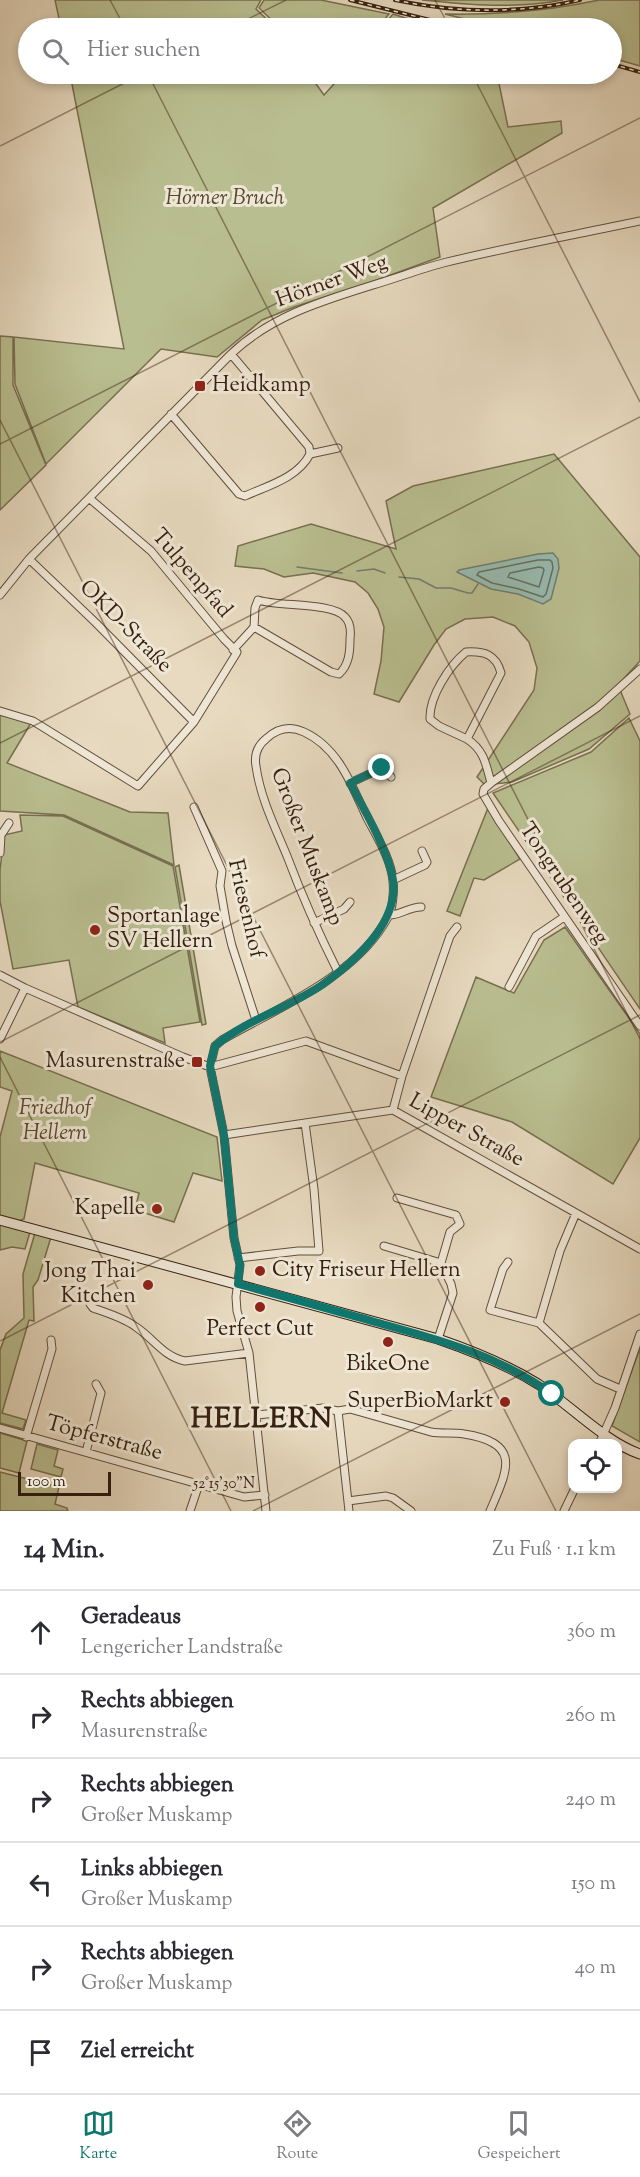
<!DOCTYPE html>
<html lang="de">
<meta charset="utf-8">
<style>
body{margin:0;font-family:"Sorts Mill Goudy",serif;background:#f7f7f7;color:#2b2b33}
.controls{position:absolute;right:18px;bottom:18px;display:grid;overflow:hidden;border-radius:12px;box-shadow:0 3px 9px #0003}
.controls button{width:54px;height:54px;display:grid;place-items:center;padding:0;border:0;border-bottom:2px solid #e1e1e2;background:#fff;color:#2b2b33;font:30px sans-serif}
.scale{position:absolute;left:18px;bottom:15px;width:93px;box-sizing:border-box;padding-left:6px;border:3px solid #37200e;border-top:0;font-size:16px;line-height:21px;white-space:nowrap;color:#37200e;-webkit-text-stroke:4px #efe7d6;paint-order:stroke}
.stop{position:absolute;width:18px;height:18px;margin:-14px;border:4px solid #0f766e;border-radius:50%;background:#fff}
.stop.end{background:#0f766e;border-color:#fff;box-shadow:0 2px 6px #0008}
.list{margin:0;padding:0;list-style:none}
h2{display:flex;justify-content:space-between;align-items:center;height:78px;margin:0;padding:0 24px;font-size:26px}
h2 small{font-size:20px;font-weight:400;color:#7c7c81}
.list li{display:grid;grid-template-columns:39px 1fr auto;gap:18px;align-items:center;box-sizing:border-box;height:84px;padding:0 24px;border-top:2px solid #e1e1e2}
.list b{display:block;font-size:22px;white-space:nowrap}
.list p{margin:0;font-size:20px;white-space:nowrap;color:#7c7c81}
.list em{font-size:20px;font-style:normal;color:#7c7c81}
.icon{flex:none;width:33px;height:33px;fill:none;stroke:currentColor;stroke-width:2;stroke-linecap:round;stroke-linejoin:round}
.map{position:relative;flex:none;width:640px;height:1511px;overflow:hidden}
.search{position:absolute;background:#fff;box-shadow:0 3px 9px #0003;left:18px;right:18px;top:18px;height:66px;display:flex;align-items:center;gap:15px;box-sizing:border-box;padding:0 21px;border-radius:33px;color:#7c7c81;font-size:22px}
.sheet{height:582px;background:#fff}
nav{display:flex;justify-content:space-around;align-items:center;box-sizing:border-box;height:84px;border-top:2px solid #e1e1e2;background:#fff;font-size:16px;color:#7c7c81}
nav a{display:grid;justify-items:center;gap:3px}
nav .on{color:#0f766e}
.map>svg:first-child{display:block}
</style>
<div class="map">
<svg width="640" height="1511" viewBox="0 0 640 1511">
<rect width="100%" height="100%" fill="#e7dac0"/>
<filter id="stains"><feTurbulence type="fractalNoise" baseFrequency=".00333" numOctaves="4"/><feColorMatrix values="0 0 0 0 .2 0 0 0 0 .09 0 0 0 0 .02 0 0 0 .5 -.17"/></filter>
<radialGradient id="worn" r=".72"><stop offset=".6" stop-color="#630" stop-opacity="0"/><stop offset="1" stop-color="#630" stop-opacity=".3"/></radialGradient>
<path fill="#b9be90" stroke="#786f4f" stroke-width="1.5" d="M55 0H261L256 9 276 28H61Z
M264 0H321L389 14 377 28H280L259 8Z
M422 0H563C516 9 470 5 422 0Z
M599 0H640V66L612 58V28H499L445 14C497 15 548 11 599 0Z
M393 14 436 28H381Z
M70 74H309L324 95 343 74H497L508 127 561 121 562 133 433 208 440 257 377 280 294 307 262 320 217 357 161 349 46 464 15 384 14 337 124 349Z
M0 336 13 337V385L46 465 0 510Z
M554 454 640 557V661L618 685 630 714 589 749 512 782 485 785 477 777 534 690 537 668 529 642 515 626 493 617 465 619 446 629 434 645 399 702 374 694 381 661 384 627 378 609 368 593 355 582 313 573 284 577 264 569 235 566 238 546 311 524 396 549 386 501 413 486Z
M0 715 31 723 7 763 130 812 168 813 174 865 64 815 0 811Z
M629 718 640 741V1009L493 793 591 752Z
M488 808 520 859 484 880 474 878 460 916 447 911Z
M20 815 63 816 173 866 200 1022 163 1028 165 1043 78 1007 69 960 13 969 0 901V870L4 835 22 831Z
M179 865 206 1024 202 1025 175 867Z
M565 927 640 1034V1138L613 1184 512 1122 431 1097 476 977 514 993 544 940Z
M0 1051 217 1137 222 1181 193 1173 174 1222 135 1210 139 1193 35 1163 24 1219 19 1221 0 1216V1137L12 1091 0 1087Z
M0 1223 30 1232 25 1249 12 1247 0 1250Z
M35 1233 51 1237 38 1280 33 1287 34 1321 29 1320 2 1413 26 1420 23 1429 0 1423V1350L6 1334 24 1318 23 1274Z
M640 1348V1442L612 1426Z
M0 1433 27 1441 19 1473 0 1468Z
M37 1444 58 1450 54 1466 63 1469 61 1477 31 1469Z
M0 1472 59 1487 55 1504 67 1508 68 1511H0Z"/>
<path fill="#97bbb0" stroke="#717d6f" stroke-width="1.5" d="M553 553 558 559 559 568 551 599 543 604 518 594 491 589 457 572 459 570 538 554Z"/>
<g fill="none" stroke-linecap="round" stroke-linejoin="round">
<path stroke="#676e5f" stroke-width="1.5" d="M550 560 552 562 553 568 546 594 543 597 519 589 492 583 477 575 479 572 538 560Z
M539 567 543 568 544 570 539 587 508 577 510 573Z"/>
<path stroke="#717d6f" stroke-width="1.5" d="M297 567 342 573
M357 571 374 569 385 573
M399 577 419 579 436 588H451L468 593H472L478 584"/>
<g stroke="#634e3a" stroke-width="9">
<path id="minor" d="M231 354 309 447 310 454
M171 414 239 494 245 496C267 486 298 478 310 454L338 448
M29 559 96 623 194 722
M0 595 29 559 231 354C271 316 322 301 373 285 397 278 420 269 443 263 508 247 574 235 640 221
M233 650 254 627 255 608 258 600C279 607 332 602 345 617 351 623 351 631 350 639 350 652 349 665 339 674L331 672 254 627
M640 669 598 707 491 783 484 789 483 794 499 821 640 1026
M0 711 33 721 138 786 194 722 236 654 237 652 224 639 151 551 89 498
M467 739 439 726 430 719C429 697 449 666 466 652 484 651 496 654 501 673L467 739C484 750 486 764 491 783
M350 783 382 768 391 777
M194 807 222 871 220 886 226 921 232 946 256 1020
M0 853 1 835 9 823
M393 880 425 865 427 862 422 851
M389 915C398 916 409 907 421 907
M314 923 344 909 350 902
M0 975 25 988 183 1057 210 1067
M509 987 536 936 564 917
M0 1039 25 988
M210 1067 306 1041 402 1076
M393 1110 402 1076 450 936 457 927
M224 1135 393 1110 640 1249
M397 1198 456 1215 460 1224 450 1232 441 1263 451 1284 453 1293 438 1339
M576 1213 560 1251 539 1323 597 1379 620 1389
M384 1246 441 1263
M238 1258 298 1251H319L314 1189 305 1123
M508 1262 503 1269 490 1310 539 1323
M90 1304 93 1308C107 1313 124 1318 136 1327 154 1339 164 1357 185 1361L249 1353
M338 1411 349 1511
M257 1415 323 1408 338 1411 350 1409 431 1432C442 1434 453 1432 464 1434 522 1443 508 1469 490 1511
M0 1428 244 1497 265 1495
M26 1437 52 1349 51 1340
M599 1444 615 1408 640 1334
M86 1452 101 1393 96 1384
M348 1501 386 1496 393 1498 411 1511
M190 1511 199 1484
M266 1511 249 1353 237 1311 236 1297 240 1265 234 1238 224 1135 210 1067 215 1046 222 1040C279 1007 356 977 388 917 393 908 394 891 393 881 391 859 377 837 367 818 352 786 339 748 304 732 291 726 278 728 267 738 258 745 254 755 256 766 260 797 275 827 287 856 302 896 319 934 338 972
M564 1511 575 1488"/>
</g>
<g stroke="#37200e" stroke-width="11">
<path id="secondary" d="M0 1220 438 1339C473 1351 506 1364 538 1384 570 1405 605 1442 640 1454"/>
</g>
<use href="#minor" stroke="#efe7d6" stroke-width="7"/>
<use href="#secondary" stroke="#efe7d6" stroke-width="9"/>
<g stroke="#37200e" stroke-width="4">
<path id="rail" d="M350 0 462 28
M395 0C456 13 519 14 580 0
M454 22 477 28
M612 64 640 72"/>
</g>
<use href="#rail" stroke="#efe7d6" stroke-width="1.5" stroke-dasharray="4.5" stroke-linecap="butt"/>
</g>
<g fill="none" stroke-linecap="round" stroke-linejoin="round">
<path stroke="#0f766e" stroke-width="8" d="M382 768 350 783C364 809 389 852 393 880 399 923 354 962 322 985 288 1008 246 1020 215 1046L210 1066 224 1135 234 1238 240 1265 238 1284C284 1296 329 1309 375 1322 440 1340 495 1354 552 1394"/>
</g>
<path fill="none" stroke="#37200e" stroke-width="1.5" stroke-opacity="0.45" d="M110 0 125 28M435 0 450 28M230 28 286 0M148 74 640 1039M472 74 640 402M0 146 142 74M0 420 556 1511M0 444 640 118M0 743 640 417M0 1042 640 716M0 1057 231 1511M0 1341 640 1015M253 1511 640 1314"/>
<g fill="#8f2418" stroke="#efe7d6" stroke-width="2">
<rect x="194" y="380" width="12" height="12" rx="3"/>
<circle cx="95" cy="930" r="6"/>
<rect x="191" y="1056" width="12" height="12" rx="3"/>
<circle cx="157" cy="1209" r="6"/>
<circle cx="260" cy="1271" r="6"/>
<circle cx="148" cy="1285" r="6"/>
<circle cx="260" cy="1307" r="6"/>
<circle cx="388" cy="1342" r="6"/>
<circle cx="505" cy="1402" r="6"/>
</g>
<g text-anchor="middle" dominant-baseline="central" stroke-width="6" stroke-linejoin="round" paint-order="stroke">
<g font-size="22" font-style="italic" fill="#58482e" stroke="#efe7d6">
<text x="225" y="199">Hörner Bruch</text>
<text x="55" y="1109">Friedhof<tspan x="55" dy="25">Hellern</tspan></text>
</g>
<g font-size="22" fill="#37200e" stroke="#efe7d6">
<text transform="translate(332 282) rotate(-20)">Hörner Weg</text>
<text transform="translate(191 574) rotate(49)">Tulpenpfad</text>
<text transform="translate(125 627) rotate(45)">OKD-Straße</text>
<text transform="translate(306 847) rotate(69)">Großer Muskamp</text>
<text transform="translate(563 884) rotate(56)">Tongrubenweg</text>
<text transform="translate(245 909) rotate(77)">Friesenhof</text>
<text transform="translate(466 1131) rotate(29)">Lipper Straße</text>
<text transform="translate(104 1439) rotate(15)">Töpferstraße</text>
</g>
<g font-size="22" fill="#37200e" stroke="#efe7d6" text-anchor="end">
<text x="212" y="386" text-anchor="start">Heidkamp</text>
<text x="107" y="917" text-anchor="start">Sportanlage<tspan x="107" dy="25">SV Hellern</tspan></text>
<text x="185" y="1062">Masurenstraße</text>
<text x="145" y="1209">Kapelle</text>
<text x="272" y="1271" text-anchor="start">City Friseur Hellern</text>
<text x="136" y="1272">Jong Thai<tspan x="136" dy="25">Kitchen</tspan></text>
<text x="260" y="1330" text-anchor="middle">Perfect Cut</text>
<text x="388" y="1365" text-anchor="middle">BikeOne</text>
<text x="493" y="1402">SuperBioMarkt</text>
</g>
<g font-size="28" font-weight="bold" letter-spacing="1.5" fill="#37200e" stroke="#efe7d6">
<text x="262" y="1420">HELLERN</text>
</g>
</g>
<g font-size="15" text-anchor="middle" fill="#37200e" stroke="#efe7d6" stroke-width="6" stroke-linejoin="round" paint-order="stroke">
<text x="224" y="1488">52°15'30"N</text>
</g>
<rect width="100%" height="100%" filter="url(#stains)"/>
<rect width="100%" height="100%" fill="url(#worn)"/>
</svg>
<div class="controls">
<button><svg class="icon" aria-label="locate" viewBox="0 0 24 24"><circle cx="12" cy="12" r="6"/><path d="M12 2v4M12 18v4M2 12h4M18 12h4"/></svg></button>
</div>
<div class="scale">100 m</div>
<div class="stop" style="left:552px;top:1394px"></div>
<div class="stop end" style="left:382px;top:768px"></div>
<div class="search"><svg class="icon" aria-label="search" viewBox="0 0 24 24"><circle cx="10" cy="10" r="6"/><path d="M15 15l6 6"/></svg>Hier suchen</div>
</div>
<section class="sheet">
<h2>14 Min.<small>Zu Fuß · 1.1 km</small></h2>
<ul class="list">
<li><svg class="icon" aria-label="ahead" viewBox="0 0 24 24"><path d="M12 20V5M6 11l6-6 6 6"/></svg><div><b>Geradeaus</b><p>Lengericher Landstraße</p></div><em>360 m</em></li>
<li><svg class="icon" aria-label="right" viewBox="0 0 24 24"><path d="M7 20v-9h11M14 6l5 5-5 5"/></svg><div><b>Rechts abbiegen</b><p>Masurenstraße</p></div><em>260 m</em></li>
<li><svg class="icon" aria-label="right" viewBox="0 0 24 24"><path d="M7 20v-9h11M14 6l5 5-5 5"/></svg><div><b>Rechts abbiegen</b><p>Großer Muskamp</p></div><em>240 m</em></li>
<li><svg class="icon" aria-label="left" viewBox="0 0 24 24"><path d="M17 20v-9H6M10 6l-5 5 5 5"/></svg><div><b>Links abbiegen</b><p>Großer Muskamp</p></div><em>150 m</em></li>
<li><svg class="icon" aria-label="right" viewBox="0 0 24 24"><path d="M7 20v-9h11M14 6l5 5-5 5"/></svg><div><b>Rechts abbiegen</b><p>Großer Muskamp</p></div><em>40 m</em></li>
<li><svg class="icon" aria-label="arrive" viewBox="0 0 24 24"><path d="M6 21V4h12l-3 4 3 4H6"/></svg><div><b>Ziel erreicht</b></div></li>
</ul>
</section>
<nav>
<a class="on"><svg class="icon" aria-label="map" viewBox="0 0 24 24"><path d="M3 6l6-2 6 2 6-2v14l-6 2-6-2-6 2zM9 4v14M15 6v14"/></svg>Karte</a>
<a><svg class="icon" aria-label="directions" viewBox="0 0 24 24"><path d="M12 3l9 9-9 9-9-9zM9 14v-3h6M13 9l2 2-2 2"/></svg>Route</a>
<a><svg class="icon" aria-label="saved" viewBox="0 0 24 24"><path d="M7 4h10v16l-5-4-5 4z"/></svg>Gespeichert</a>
</nav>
